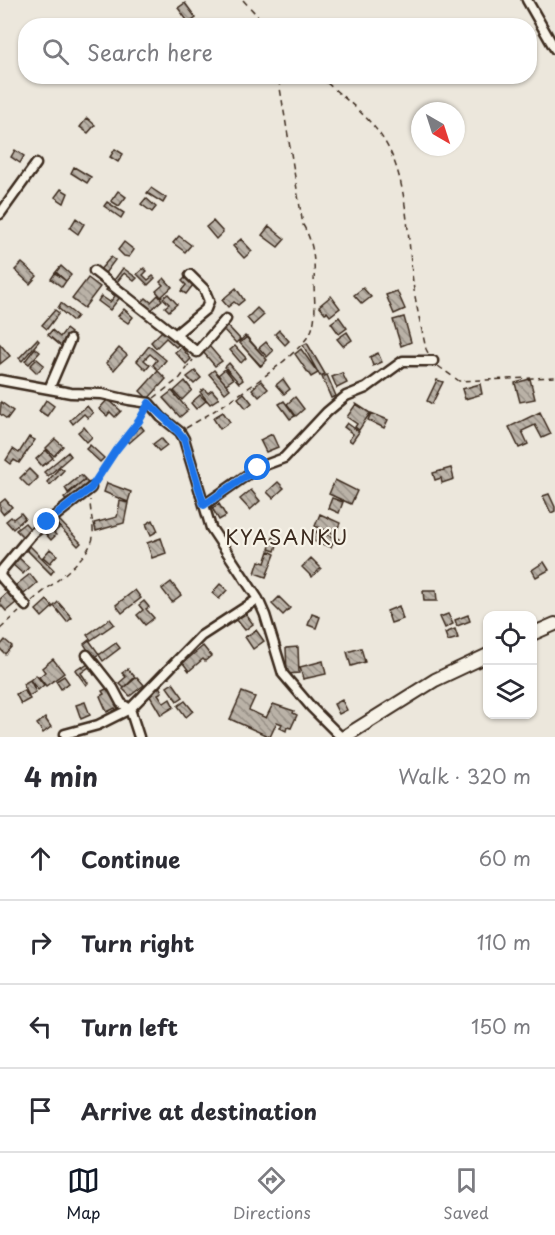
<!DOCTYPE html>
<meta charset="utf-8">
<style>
body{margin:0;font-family:"Playpen Sans",sans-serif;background:#f7f7f7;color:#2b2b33}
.controls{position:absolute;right:18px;bottom:18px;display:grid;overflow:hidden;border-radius:12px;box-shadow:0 2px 4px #0004}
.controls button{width:54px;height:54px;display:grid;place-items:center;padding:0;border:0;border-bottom:2px solid #e1e1e2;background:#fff;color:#2b2b33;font:30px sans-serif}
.compass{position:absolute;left:411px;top:102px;width:54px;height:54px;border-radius:50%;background:#fff;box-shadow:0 2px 4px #0004;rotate:141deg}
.stop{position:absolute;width:18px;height:18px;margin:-14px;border:4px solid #1a73e8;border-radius:50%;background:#fff}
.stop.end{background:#1a73e8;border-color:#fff;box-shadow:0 2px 6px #0008}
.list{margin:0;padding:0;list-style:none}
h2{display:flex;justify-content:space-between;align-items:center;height:78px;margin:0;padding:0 24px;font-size:26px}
h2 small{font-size:20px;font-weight:400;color:#7c7c81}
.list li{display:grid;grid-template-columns:39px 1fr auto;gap:18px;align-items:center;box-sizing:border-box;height:84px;padding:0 24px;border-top:2px solid #e1e1e2}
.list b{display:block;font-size:22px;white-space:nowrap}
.list em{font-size:20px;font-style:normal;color:#7c7c81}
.icon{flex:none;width:33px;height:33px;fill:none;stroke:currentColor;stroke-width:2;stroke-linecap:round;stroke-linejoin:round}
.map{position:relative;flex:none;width:555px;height:737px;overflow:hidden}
.search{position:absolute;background:#fff;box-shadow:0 2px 4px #0004;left:18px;right:18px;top:18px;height:66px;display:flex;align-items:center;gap:15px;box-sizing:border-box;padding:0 21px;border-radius:24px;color:#7c7c81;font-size:22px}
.sheet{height:414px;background:#fff}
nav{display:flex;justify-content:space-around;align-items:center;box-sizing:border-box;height:84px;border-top:2px solid #e1e1e2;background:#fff;font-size:16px;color:#7c7c81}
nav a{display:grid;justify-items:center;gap:3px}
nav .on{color:#111827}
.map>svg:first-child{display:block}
</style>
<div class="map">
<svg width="555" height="737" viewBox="0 0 555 737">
<defs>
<pattern id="building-back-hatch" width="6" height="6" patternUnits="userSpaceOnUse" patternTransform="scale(1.5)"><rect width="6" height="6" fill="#bab2a7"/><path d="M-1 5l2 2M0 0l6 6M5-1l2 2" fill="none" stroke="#989187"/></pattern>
</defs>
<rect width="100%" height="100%" fill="#ece7dc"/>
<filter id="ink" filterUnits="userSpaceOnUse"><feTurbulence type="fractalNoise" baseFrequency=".0167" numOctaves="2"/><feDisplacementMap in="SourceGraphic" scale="12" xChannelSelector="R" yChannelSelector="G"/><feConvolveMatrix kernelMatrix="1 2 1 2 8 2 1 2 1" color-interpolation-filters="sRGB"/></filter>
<g filter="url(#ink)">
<path fill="url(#building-back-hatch)" stroke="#3b2a1e" stroke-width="1.5" d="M185 3 196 18 189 23 178 8Z
M87 118 95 125 88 133 80 127Z
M115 149 123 154 118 162 110 157Z
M15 150 24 156 20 163 11 157Z
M74 167 91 177 87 183 71 173Z
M151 188 166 198 163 203 147 193Z
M61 189 68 193 64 203 55 197Z
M118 191 126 197 119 206 111 201Z
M146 198 156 207 152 212 141 204Z
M107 202 124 213 121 218 104 206Z
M76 218 84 224 78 234 70 228Z
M213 221 223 232 216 239 206 227Z
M269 226 285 239 278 247 262 235Z
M179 236 191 245 185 252 173 243Z
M241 239 252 251 244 258 233 246Z
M124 242 134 250 129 257 124 256 118 250Z
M111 257 115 260 103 276 98 272Z
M22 263 37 276 30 284 15 270Z
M61 266 71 275 66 281 56 272Z
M123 268 137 278 134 281 124 273 117 282 130 292 128 295 112 283Z
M144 268 147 271 143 275 148 280 153 276 155 278 148 285 137 274Z
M55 273 66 281 62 287 51 279Z
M88 278 100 287 84 308 72 299Z
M164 278 172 287 161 297 156 291 163 285 160 282Z
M185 278 193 285 186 294 181 291 186 285 182 281Z
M109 286 121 296 110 310 98 301 101 296 110 302 115 296 106 290Z
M236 288 244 300 238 305 234 302 228 307 222 300Z
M363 288 371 297 362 304 354 295Z
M397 291 405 309 394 314 386 295Z
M168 294 177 304 169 311 165 307 169 304 163 298Z
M158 295 162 300 150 311 142 302 146 298 151 302Z
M331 296 340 308 330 316 327 312 325 313 319 306Z
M61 303 77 316 73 321 58 308Z
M257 308 264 315 253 325 247 318Z
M124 309 133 317 128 323 118 316Z
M55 310 59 313 47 329 42 325Z
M339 317 347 328 339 334 331 323Z
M404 317 411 342 401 346 393 320Z
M227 325 240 339 236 343 223 329Z
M66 329 71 333 61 346 48 335 52 330 60 337Z
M164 329 179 344 176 347 166 338 156 348 151 342Z
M279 330 289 341 285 345 275 334Z
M347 332 352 340 343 346 337 339Z
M245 336 267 360 261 366 239 342Z
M247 337 267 360 260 366 240 343Z
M37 339 39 341 22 361 19 358Z
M266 342 273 351 267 357 259 348Z
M307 343 325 374 320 376 303 345Z
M0 344 10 356 0 364Z
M149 346 166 360 158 370 153 365 157 360 150 354 144 360 150 365 146 370 137 361Z
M209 346 222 361 215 366 203 352Z
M235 346 246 358 241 363 230 350Z
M181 347 191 359 186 364 175 352Z
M35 348 40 352 29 364 25 361Z
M119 348 127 355 114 370 106 363Z
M301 349 318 373 311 377 295 354Z
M378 353 382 362 373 366 370 357Z
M37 359 44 365 37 373 30 366Z
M229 363 243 380 239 383 225 367Z
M225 369 233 379 226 384 218 375Z
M214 370 230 389 225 393 209 374Z
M158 371 166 379 148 399 140 391Z
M195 371 201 378 194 384 187 377Z
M342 373 347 383 337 388 332 377Z
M327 375 336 396 331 398 322 377Z
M283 379 290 389 284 394 276 385Z
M530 379 535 399 520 402 515 383Z
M437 380 443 382 432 404 427 401Z
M185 381 192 390 182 400 174 391Z
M261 381 268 389 259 397 252 389Z
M480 384 482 394 465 399 462 389Z
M204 389 208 393 212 390 219 398 210 404 200 392Z
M172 391 188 410 180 417 163 398Z
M244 393 252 403 246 408 238 398Z
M200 395 206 401 196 409 191 403Z
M295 397 304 409 296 416 287 404Z
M108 399 121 411 115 417 110 412 107 416 99 409Z
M46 400 54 406 47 416 39 411Z
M284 401 295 416 290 419 279 404Z
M1 402 13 411 7 419 0 414Z
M356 404 370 413 359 430 355 427 357 424 347 417Z
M87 406 93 413 88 418 84 414 73 424 70 420Z
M223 412 230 422 220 429 213 418Z
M540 412 551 434 542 438 535 425 522 431 528 444 519 448 509 427Z
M371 413 388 420 384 428 368 420Z
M347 423 359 432 352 442 349 440 353 434 344 427Z
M141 426 144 430 129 443 125 439Z
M84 427 92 437 87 442 78 432Z
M272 434 278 447 266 452 260 440Z
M29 437 35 440 19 463 14 460 11 464 6 460 13 449 19 453Z
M161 438 167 445 159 451 153 444Z
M55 439 63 446 54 456 46 448Z
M90 445 104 458 100 462 86 449Z
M46 450 53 458 42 466 36 459Z
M68 452 71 456 48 476 44 472Z
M60 467 64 470 50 485 47 482Z
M451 468 454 479 442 483 441 478 435 480 433 473Z
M29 469 38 478 29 487 20 478Z
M81 475 85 479 68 493 65 488Z
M85 480 89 484 68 503 64 498Z
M335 480 357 491 351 504 329 494Z
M278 482 284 488 273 498 267 492Z
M107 483 131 492 128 502 104 492Z
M251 490 260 501 250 510 240 499Z
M549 494 555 507V511L551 513 543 496Z
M332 498 343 502 339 513 328 508Z
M5 499 12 507 3 514 0 510V503Z
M120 501 128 503 124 523 96 531 94 523 117 517Z
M219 504 226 516 219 520 212 508Z
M21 513 25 518 13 529 6 521 11 517 13 519Z
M320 514 340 523 335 534 315 526Z
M59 520 81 543 78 546 56 523Z
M153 520 158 531 151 535 146 524Z
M54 522 59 528 54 533 56 535 51 540 43 531Z
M25 523 32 531 24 538 16 530Z
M316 531 339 539 337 544 333 542 331 547 313 541Z
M274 534 280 537 275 551 269 549Z
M161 538 166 553 152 558 147 543Z
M28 544 54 570 51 574 24 547Z
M50 549 57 555 50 563 43 557Z
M269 551 275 554 266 577 255 573 259 561 265 563Z
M18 557 29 567 23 574 12 564Z
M311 558 321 568 312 577 302 567Z
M544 562 549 570 536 577 532 570Z
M30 574 37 583 24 594 16 585Z
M171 582 181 595 172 602 162 589Z
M220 584 227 590 219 599 212 593Z
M135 590 141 598 122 613 116 605Z
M423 591H436L437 601H424Z
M8 592 17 602 6 611 0 604V599Z
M279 597 290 608 283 615 272 604Z
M47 600 53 607 42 617 36 610Z
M144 601 149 607 146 609 154 618 145 625 137 615 143 610 139 605Z
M58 602 72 618 67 622 54 606Z
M399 606 403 619 391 623 387 611Z
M245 613 253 624 245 630 237 620Z
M312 614 320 617 316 628 308 625Z
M448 614 453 624 445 628 440 617Z
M468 615 470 621 457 626 455 620Z
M110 619 114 624 91 640 87 635Z
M455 629 458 638 448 641 445 633Z
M256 630 264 641 253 649 245 637Z
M5 640 12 646 5 654 0 649V646Z
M89 640 99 654 93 658 84 644Z
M116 643 120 648 103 661 99 655Z
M203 646 211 656 205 661 203 659 189 671 183 663Z
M298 647 299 673 287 674 286 648Z
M361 648 365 662 351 666 347 652Z
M53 659 64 673 46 686 39 677 45 672 42 668Z
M323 661 326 674 303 679 300 667Z
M91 662 99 672 94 675 89 667 81 673 88 683 86 685 75 670 81 666 82 668Z
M128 669 135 677 124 688 119 683 126 677 122 673Z
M36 675 44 685 38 690 30 680Z
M64 676 69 683 61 689 56 681Z
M137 677 144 685 130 696 123 689Z
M30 680 36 692 29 696 23 684Z
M173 683 183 697 177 701 167 687Z
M159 686 162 692 158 694 164 703 170 699 174 707 161 715 148 693Z
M108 688 120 711 117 712 115 708 107 712 100 696 104 694 102 691Z
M24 690 30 699 21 704 16 694Z
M242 692 255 697 249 710 266 718 273 704 294 711 293 713 297 715 291 728 287 727 286 731 280 728 282 724 277 722 270 737 230 719Z
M342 700 347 710 339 714 334 704Z
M185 701 193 711 186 717 178 706Z
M85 702 90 715 81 719 76 705Z
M45 718 51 727 43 733 37 724Z"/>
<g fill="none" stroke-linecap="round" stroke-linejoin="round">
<g stroke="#3b2a1e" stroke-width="13">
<path id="minor" d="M527 0 555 49
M0 214 36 164
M94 271 197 352 226 319
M176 334 206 309 209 301 204 289 190 275
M0 380 71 393 102 394 129 400 149 403 161 417 180 432 184 439 211 528 258 599 265 615 283 674 312 708 341 737
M49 389 70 340
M204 505 257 468 284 458 327 412 346 396 366 388 403 361H433
M26 606 0 576 1 571 32 534 91 488
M87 655 113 688 121 703 130 709 139 737
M65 734 98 725 130 709 201 636 258 599"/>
</g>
<g stroke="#3b2a1e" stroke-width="16">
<path id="secondary" d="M532 634 555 624
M344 737 435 680 488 655"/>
</g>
<path stroke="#3b2a1e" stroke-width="1.5" stroke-dasharray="6 4.5" stroke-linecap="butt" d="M243 0 267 26
M319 76C339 94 363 111 379 133 410 174 407 241 414 290 417 310 422 330 426 349L428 353
M438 366 459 381 555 377
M154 398 180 378 193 360
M186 428C212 413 303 356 312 329 317 315 314 297 314 283 315 262 314 243 303 225L279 82
M95 481 144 412
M32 601C47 588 91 557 93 537 94 525 90 512 90 500
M0 629 19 612"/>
<use href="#minor" stroke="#f7f3e8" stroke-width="8"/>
<use href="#secondary" stroke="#f7f3e8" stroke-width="12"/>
</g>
</g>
<g fill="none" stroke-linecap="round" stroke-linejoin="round" filter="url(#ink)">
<path stroke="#1a73e8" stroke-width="8" d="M47 522 91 488 116 450 139 421 149 403C160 416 175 425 184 439L204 505 258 468"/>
</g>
<g text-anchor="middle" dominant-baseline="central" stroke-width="4.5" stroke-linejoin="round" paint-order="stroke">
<g font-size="20" letter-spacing="1.5" fill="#3b2a1e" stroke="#f7f3e8">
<text x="287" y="537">KYASANKU</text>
</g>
</g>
</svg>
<div class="controls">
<button><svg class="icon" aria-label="locate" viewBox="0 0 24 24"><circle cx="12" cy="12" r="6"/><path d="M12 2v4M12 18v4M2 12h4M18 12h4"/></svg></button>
<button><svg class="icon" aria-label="layers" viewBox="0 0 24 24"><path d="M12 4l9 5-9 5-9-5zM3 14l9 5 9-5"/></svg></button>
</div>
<svg class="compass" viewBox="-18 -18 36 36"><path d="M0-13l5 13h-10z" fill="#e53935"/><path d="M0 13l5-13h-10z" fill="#7c7c81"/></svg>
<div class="stop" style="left:258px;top:468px"></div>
<div class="stop end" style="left:47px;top:522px"></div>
<div class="search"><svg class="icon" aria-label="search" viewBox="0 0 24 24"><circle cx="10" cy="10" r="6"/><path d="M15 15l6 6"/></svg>Search here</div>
</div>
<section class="sheet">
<h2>4 min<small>Walk · 320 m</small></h2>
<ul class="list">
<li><svg class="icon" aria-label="ahead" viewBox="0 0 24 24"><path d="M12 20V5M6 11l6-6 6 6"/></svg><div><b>Continue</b></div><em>60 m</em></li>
<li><svg class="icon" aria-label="right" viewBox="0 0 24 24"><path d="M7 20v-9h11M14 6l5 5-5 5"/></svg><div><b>Turn right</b></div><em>110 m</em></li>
<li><svg class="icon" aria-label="left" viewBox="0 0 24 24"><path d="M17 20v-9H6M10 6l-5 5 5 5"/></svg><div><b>Turn left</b></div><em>150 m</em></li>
<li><svg class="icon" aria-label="arrive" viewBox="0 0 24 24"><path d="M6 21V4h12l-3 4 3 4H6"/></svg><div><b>Arrive at destination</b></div></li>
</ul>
</section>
<nav>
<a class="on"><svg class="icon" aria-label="map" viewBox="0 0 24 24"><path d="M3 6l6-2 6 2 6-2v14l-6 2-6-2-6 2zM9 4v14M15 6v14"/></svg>Map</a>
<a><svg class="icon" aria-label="directions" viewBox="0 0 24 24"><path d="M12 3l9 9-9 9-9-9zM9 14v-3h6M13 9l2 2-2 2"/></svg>Directions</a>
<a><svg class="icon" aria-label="saved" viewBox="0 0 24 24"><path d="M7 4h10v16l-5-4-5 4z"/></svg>Saved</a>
</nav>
